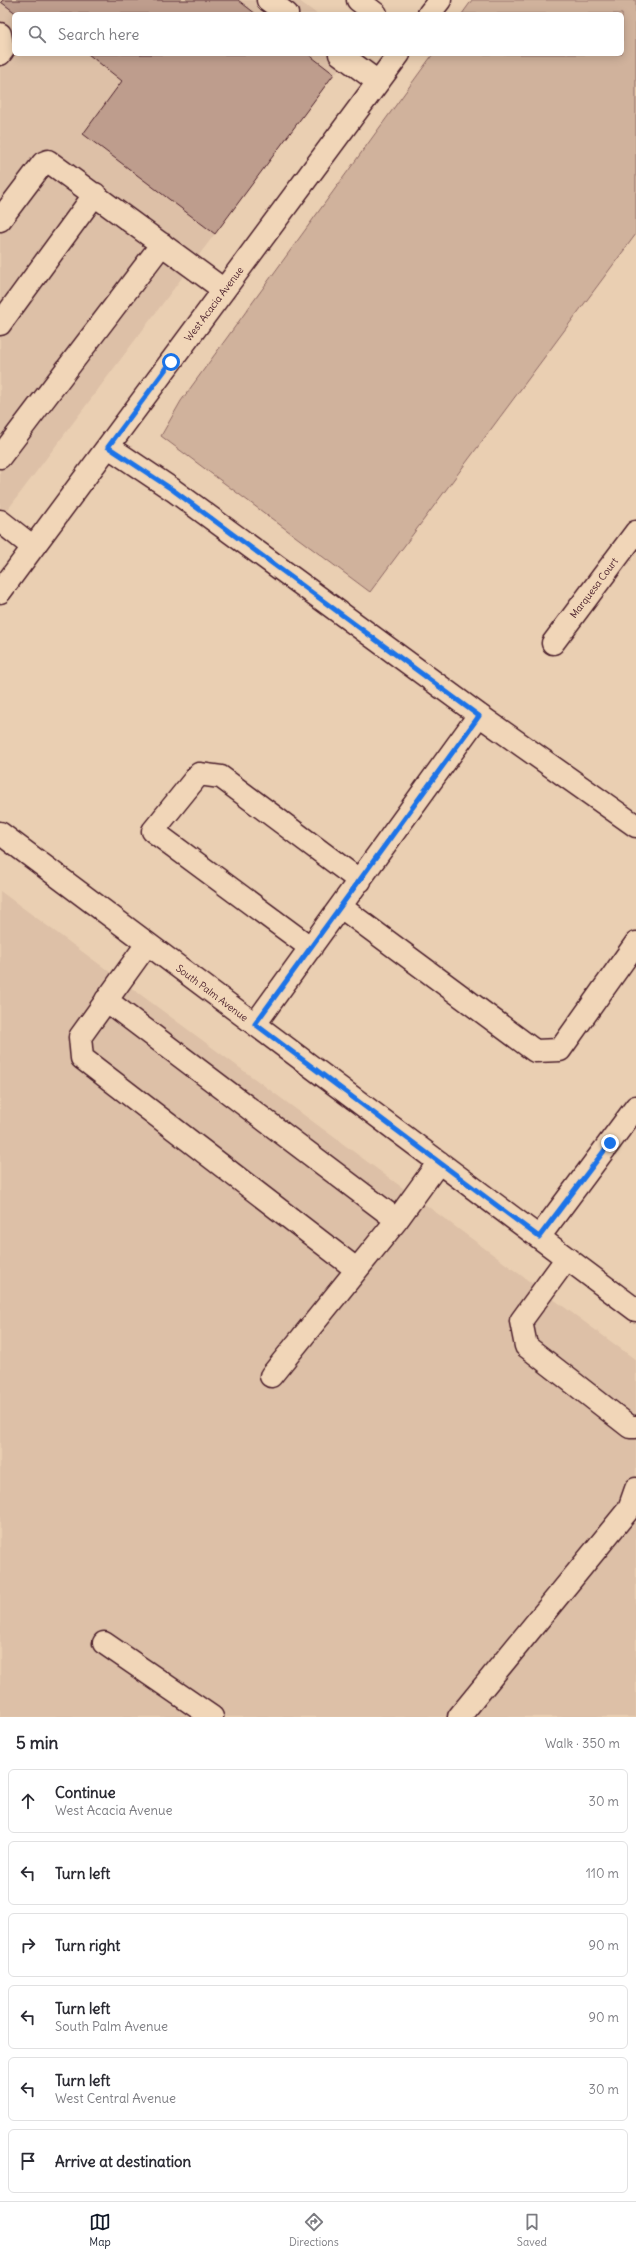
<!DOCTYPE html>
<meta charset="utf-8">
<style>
body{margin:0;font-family:Delius,sans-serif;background:#f2f2f3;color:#2b2b33}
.stop{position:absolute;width:12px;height:12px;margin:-9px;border:3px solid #1a73e8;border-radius:50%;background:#fff}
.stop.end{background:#1a73e8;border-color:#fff;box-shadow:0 1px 4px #0008}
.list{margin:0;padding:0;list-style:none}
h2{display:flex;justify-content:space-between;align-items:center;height:52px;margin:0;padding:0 16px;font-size:17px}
h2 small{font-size:13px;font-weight:400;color:#7c7c81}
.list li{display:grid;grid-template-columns:26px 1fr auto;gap:12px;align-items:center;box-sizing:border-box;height:64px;margin:0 8px 8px;padding:0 8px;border:1px solid #e1e1e2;border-radius:6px}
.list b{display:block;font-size:15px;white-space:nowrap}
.list p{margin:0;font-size:13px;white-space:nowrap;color:#7c7c81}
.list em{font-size:13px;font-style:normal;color:#7c7c81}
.icon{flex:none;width:22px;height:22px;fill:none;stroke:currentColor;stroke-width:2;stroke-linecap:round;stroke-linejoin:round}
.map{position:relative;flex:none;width:636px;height:1717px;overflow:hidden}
.search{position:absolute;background:#fff;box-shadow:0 2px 10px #0003;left:12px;right:12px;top:12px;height:44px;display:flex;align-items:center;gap:10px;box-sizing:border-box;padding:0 14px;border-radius:6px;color:#7c7c81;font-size:15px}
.sheet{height:484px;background:#fff}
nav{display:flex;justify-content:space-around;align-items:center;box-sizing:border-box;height:56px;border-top:1px solid #e1e1e2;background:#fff;font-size:11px;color:#7c7c81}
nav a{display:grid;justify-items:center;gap:2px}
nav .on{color:#111827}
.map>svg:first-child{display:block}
</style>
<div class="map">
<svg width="636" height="1717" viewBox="0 0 636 1717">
<rect width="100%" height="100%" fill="#eacfb2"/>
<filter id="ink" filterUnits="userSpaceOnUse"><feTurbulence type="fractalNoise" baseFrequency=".025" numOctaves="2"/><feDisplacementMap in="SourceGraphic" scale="8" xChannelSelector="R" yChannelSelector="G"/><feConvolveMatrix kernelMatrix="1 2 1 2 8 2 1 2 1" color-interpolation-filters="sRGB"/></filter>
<g filter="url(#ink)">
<path fill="#ddc0a7" d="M0 0H298L317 14H14V54H350L0 520Z
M0 891 636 1360V1717H0Z"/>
<path fill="#d0b29c" stroke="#8d6864" d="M472 0H636V234L370 592 161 436 181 401 433 54H622V14H462Z"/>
<path fill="#be9d8d" stroke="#4a1f2b" d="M3 0H238L256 14H17L1 2Z
M88 54H308L334 74 215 234 83 134 122 81Z"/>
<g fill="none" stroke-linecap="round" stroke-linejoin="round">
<g stroke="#4a1f2b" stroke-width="25">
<path id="minor" d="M268 0 287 14
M358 0 376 14
M429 14 440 0
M0 34 3 50 0 54
M340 54 378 82
M0 220 43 163 48 161 224 290
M0 324 95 194
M109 447 173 490 479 715 636 826
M0 457 162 244
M0 521 33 547
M0 592 399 54
M553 643 636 532
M0 833 636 1310
M341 907 535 1051 560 1050 636 943
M147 944 80 1037 82 1058 356 1269
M311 948 153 831 199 774 221 777 360 881
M106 1000 397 1220
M255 1024 479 715
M539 1237 636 1107
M567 1258 521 1321 526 1346 630 1427H636
M271 1376 397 1220 439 1162
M104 1643 212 1717
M459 1717 629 1509 636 1489"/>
</g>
<use href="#minor" stroke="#f1d6b8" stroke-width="22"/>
</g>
</g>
<g fill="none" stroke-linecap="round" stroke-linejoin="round" filter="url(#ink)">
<path stroke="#1a73e8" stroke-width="5" d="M171 362 108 447 173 490 479 716 255 1024 539 1237 610 1143"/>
</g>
<g text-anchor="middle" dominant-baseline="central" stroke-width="4" stroke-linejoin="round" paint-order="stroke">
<g font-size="10" fill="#4a1f2b" stroke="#f1d6b8">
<text transform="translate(214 304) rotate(-53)">West Acacia Avenue</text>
<text transform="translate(594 588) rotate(-53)">Marquesa Court</text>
<text transform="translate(212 993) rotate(37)">South Palm Avenue</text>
</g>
</g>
</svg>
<div class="stop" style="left:171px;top:362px"></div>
<div class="stop end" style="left:610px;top:1143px"></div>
<div class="search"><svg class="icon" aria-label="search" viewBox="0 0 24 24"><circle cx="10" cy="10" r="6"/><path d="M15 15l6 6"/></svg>Search here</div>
</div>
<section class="sheet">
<h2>5 min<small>Walk · 350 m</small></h2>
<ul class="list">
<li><svg class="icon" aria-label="ahead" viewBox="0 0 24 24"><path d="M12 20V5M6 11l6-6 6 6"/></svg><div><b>Continue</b><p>West Acacia Avenue</p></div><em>30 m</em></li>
<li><svg class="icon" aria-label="left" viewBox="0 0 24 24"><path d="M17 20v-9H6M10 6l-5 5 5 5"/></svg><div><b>Turn left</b></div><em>110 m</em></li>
<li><svg class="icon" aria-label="right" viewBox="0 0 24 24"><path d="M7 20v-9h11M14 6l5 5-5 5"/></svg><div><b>Turn right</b></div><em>90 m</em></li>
<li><svg class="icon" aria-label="left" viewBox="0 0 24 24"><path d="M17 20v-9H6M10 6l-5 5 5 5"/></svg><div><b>Turn left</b><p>South Palm Avenue</p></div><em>90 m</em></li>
<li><svg class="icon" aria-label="left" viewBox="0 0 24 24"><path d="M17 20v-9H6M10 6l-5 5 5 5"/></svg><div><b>Turn left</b><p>West Central Avenue</p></div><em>30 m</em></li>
<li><svg class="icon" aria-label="arrive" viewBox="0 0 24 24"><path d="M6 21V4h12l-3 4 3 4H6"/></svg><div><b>Arrive at destination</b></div></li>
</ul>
</section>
<nav>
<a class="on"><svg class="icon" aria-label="map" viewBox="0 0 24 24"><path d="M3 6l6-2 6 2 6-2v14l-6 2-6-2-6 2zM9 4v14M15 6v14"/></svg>Map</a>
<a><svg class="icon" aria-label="directions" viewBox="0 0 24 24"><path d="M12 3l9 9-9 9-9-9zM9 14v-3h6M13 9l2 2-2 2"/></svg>Directions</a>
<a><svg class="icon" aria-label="saved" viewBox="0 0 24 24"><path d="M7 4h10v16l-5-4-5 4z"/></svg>Saved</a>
</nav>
